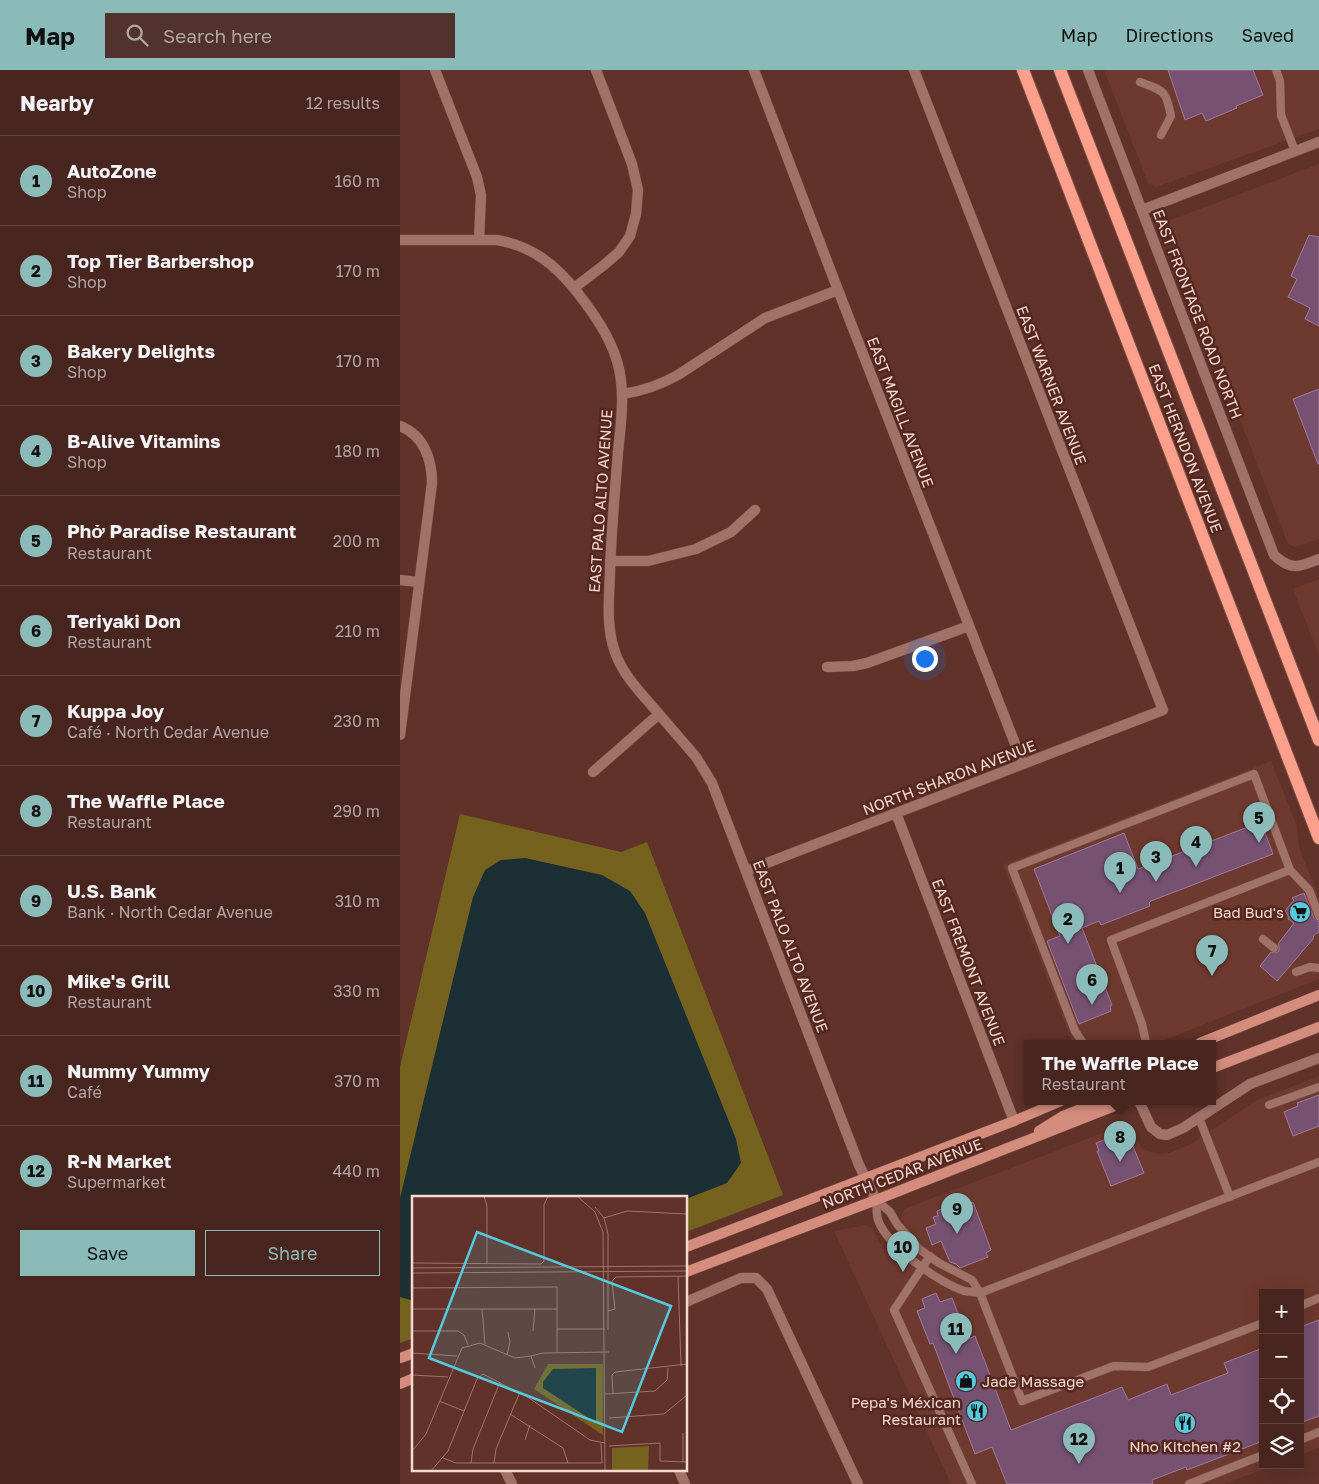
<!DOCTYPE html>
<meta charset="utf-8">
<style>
body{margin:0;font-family:"Golos Text",sans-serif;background:#52322c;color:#f1f3f6}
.controls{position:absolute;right:15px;bottom:15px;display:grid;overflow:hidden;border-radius:0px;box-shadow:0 5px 20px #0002}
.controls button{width:45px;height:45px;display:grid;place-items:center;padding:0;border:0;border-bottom:1px solid #60433d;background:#48261f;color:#f1f3f6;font:25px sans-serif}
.you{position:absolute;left:524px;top:588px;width:18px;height:18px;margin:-12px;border:4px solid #fff;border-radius:50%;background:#1a73e8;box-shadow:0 0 0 8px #1a73e833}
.badge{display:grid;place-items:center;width:32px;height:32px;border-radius:50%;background:#8bbbb9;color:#111;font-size:16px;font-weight:700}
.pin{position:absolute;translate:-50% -41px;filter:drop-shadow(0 1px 2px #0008)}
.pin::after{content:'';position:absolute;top:26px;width:18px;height:15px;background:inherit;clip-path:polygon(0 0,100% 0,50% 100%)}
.popup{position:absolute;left:624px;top:970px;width:192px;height:65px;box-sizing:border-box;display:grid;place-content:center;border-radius:0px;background:#48261f;filter:drop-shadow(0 1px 4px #0005);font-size:16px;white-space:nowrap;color:#b1a5a4}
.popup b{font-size:19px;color:#f1f3f6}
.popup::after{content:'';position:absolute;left:50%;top:100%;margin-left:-10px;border:10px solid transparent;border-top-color:#48261f}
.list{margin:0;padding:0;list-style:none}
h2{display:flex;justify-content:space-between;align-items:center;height:65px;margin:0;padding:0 20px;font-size:21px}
h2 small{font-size:16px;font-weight:400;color:#b1a5a4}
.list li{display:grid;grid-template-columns:32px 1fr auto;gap:15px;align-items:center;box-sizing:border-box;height:90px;padding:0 20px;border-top:1px solid #60433d}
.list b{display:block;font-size:19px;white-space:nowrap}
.list p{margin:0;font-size:16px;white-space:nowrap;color:#b1a5a4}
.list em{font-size:16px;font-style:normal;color:#b1a5a4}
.actions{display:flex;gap:10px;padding:15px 20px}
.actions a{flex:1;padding:11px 0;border:1px solid #8bbbb9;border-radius:0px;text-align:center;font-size:18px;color:#8bbbb9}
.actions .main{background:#8bbbb9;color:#111}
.icon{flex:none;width:28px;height:28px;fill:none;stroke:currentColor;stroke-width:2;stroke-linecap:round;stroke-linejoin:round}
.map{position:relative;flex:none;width:919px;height:1414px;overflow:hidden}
header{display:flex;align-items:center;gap:30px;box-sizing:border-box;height:70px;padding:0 25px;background:#8bbbb9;color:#111}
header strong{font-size:24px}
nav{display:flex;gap:28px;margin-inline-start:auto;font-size:18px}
.search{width:350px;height:45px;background:#52322c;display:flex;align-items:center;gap:12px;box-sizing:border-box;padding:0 18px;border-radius:0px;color:#b1a5a4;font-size:19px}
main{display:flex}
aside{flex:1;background:#48261f}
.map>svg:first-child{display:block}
</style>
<header>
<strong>Map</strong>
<div class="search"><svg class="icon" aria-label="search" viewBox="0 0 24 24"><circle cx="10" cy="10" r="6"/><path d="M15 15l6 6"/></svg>Search here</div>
<nav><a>Map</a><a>Directions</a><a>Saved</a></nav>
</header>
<main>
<aside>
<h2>Nearby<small>12 results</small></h2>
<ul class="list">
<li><span class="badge">1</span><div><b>AutoZone</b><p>Shop</p></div><em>160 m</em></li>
<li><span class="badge">2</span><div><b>Top Tier Barbershop</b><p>Shop</p></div><em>170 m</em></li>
<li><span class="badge">3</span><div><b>Bakery Delights</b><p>Shop</p></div><em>170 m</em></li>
<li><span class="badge">4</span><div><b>B-Alive Vitamins</b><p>Shop</p></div><em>180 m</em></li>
<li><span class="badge">5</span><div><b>Phở Paradise Restaurant</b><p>Restaurant</p></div><em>200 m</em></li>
<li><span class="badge">6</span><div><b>Teriyaki Don</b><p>Restaurant</p></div><em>210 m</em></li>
<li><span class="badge">7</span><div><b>Kuppa Joy</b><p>Café · North Cedar Avenue</p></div><em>230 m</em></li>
<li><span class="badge">8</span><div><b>The Waffle Place</b><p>Restaurant</p></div><em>290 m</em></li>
<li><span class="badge">9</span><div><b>U.S. Bank</b><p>Bank · North Cedar Avenue</p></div><em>310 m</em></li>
<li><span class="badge">10</span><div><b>Mike's Grill</b><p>Restaurant</p></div><em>330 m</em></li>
<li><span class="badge">11</span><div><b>Nummy Yummy</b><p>Café</p></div><em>370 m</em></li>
<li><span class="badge">12</span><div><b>R-N Market</b><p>Supermarket</p></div><em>440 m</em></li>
</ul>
<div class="actions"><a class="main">Save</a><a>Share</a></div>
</aside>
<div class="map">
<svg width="919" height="1414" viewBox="0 0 919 1414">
<rect width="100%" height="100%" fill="#603229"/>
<path fill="#6e392f" d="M704 0H919V59L756 117 748 113Z
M919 94V469L895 477 888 474 766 158 768 151Z
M919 509V586L893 519Z
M871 691 897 756 899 777 919 827V909L757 973H673L603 795Z
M919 1006V1378L900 1385V1223H863V1395H874L825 1414H551L434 1161 465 1155 472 1158 483 1178 501 1199 519 1174 510 1163 503 1151 501 1147 504 1139 723 1055 731 1058 735 1068 743 1079 757 1084 769 1083 791 1074 857 1030Z"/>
<path fill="#76621f" d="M60 744 221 782 247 772 383 1125 286 1162V1128H14V1268L0 1273V997Z"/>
<path fill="#1b2f34" d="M125 788 202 805 230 821 245 843 336 1069 341 1093 327 1113 286 1129 14 1128V1231L0 1227V1128L73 827 85 800 101 790Z"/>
<path fill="#765171" stroke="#a17a9b" d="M768 0H853L863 25 836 36 837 38 806 51 802 43 785 50Z
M909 165 919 167V256L905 249 910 238 888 227 897 209 891 206Z
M919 319V394H918L893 329Z
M861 752 873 784 751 831 749 833 750 836 701 855 699 851 682 858 712 935 710 936 711 941 679 954 647 871 660 866 634 799 724 763 738 799Z
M904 823 914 848 919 852V862L914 865 913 869 877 911 860 896 871 882 876 883 879 881V876L878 874 894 853 888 849 889 847 885 841 894 830 892 828Z
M919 1025V1056L893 1066 884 1042 898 1036 897 1033Z
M719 1064 723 1072 730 1069 744 1103 711 1116 697 1081H699L696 1073Z
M566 1129 568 1135 573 1132 591 1180 586 1183 588 1187 560 1198 556 1194 550 1192 541 1171 532 1175 526 1158 536 1154 533 1147 538 1146 537 1141Z
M536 1223 540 1232 552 1228 568 1269 575 1266 611 1360 722 1317 728 1330 767 1314 771 1325 828 1303 824 1293 863 1278V1371L787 1400 786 1397 752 1410 753 1414H607L592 1377 575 1384 533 1273 530 1274 517 1241 525 1238 522 1229Z
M919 1250V1346L900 1353V1257Z"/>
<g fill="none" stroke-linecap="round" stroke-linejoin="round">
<g stroke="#7b5047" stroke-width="9">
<path id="service" d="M876 0 880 11 881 45 895 81
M740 12C764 21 766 20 771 46L761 65
M890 800 909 820 919 846
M863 869 874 878
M896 902 910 897 919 898
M683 973 675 961 612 798 854 704 890 800 711 870 742 954 746 973
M869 1035 919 1017
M799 1048 830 1127
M476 1130 490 1142 497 1154 519 1179 539 1193 572 1210 580 1223 622 1331 714 1296 748 1297 863 1253
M476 1130C477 1136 476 1144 478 1150 488 1177 537 1211 564 1221 569 1222 575 1222 580 1223L919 1092
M530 1186 494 1240 572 1414
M900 1236 919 1228
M900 1370 919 1362
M789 1414 863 1385"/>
</g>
<g stroke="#7b5047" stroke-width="11">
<path id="minor" d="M35 0 77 107 81 125 79 170
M354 0 438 220 623 694
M688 0 874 485C891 501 899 497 919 489
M742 140 919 72
M0 170H97C132 176 156 195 177 222 194 244 209 265 217 291 226 321 221 352 218 382 215 422 211 463 210 503 209 530 206 557 215 582 223 606 243 625 259 644L193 702
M174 218 204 195 219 182 230 166 236 144 238 120 232 94 196 0
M223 324C243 321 260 315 278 305L365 248 438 220
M0 356C24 365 32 390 32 413L0 665
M210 491H248L296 479 331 462 355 440
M0 510 18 512
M427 597 453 596 467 593 569 556
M259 644 296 687 312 713 459 1095 476 1130
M496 743 614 1051
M346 801 763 640 514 0
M739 1031 751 1057 760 1064 767 1065 783 1058 850 1014 919 988
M286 1232 341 1208H356L367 1219 458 1414
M105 1400 112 1414
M279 1400 285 1414"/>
</g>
<g stroke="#7b5047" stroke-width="11">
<path id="secondary" d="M800 973 919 925
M812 998 919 957
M639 1061 663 1046 701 1031
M286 1177 614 1051 661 1031
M286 1202 476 1130 727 1031
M0 1288 14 1283
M0 1314 14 1308"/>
</g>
<g stroke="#7b5047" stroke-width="14">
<path id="primary" d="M623 0 919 768
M660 0 919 670"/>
</g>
<use href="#service" stroke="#a07268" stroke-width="8"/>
<use href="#minor" stroke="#a07268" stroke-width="10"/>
<use href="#secondary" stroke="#d48c7d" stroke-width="10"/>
<use href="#primary" stroke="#fc9f8d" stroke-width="12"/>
</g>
<defs>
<g id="supermarket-disc" transform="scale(1.125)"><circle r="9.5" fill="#55cadf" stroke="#54281f"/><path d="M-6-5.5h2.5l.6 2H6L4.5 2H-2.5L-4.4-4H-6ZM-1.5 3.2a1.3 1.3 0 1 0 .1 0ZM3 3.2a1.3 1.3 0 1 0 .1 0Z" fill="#111"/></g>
<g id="shop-disc" transform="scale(1.125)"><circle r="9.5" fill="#55cadf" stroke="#54281f"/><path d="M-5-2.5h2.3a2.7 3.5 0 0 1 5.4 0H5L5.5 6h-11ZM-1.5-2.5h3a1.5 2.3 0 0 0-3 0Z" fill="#111"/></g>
<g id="restaurant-disc" transform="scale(1.125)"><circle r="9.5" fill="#55cadf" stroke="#54281f"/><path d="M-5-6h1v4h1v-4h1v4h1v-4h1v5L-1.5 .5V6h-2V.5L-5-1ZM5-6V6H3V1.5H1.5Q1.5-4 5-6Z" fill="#111"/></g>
</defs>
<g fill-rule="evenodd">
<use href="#supermarket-disc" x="900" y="842"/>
<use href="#shop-disc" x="566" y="1311"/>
<use href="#restaurant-disc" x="577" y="1341"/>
<use href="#restaurant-disc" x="785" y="1353"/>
</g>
<g text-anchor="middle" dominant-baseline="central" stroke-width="5" stroke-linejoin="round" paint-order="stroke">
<g font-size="15" fill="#f6d8d2" stroke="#54281f">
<text transform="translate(798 244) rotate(69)">EAST FRONTAGE ROAD NORTH</text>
<text transform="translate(652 315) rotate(69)">EAST WARNER AVENUE</text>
<text transform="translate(501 342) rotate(69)">EAST MAGILL AVENUE</text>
<text transform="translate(786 378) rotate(69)">EAST HERNDON AVENUE</text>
<text transform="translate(200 431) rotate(-86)">EAST PALO ALTO AVENUE</text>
<text transform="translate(549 707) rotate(-21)">NORTH SHARON AVENUE</text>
<text transform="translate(391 876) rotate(69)">EAST PALO ALTO AVENUE</text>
<text transform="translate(569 892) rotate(69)">EAST FREMONT AVENUE</text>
<text transform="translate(502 1103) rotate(-21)">NORTH CEDAR AVENUE</text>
</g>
<g font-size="15" fill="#f6d8d2" stroke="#54281f" text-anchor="end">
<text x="884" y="842">Bad Bud's</text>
<text x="582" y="1311" text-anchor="start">Jade Massage</text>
<text x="561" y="1332">Pepa's Méxican<tspan x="561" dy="17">Restaurant</tspan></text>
<text x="785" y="1376" text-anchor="middle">Nho Kitchen #2</text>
</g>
</g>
<g transform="translate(12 1126)">
<rect width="275" height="275" fill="#603229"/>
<path d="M136 168H191V239L122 193ZM237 250 236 275H200V252Z" fill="#76621f"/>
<path d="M184 172V227L131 192V186L141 173Z" fill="#1b2f34"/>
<path fill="none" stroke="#9c746d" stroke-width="1" d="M72 0 75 10V68M165 0 183 16 191 36 193 275M183 11 192 22 196 38V134M192 22 215 15 275 18M0 67 129 68 132 65V9L136 0M0 72 275 70M0 77 275 75M266 80 269 170M0 92 145 91V156M0 113H145M70 113 73 148M196 115 203 113 200 85 204 81 275 80M145 133H193M0 135H46L52 139 56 149M121 135 123 113M0 157 45 160M95 159 98 146 96 136M119 160 131 157 197 156M0 179 36 181M193 198 243 195 255 184 256 172M201 198 200 179 203 176 275 168M27 205 52 215M98 218 151 252 156 267M197 222 252 218 275 199M271 237V266M113 244 118 229M197 250 248 247V265L275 266M0 255 14 238 50 152 68 147 103 162 119 160 123 172M31 262 44 267H190L189 247M59 267 61 253 88 186M82 267 84 253 108 196M19 275 36 255 65 183 71 178 117 202 178 244 193 247"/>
<path fill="#55cadf" fill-opacity="0.15" stroke="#55cadf" stroke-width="2.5" d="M65 36 259 110 210 236 17 162Z"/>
<rect width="275" height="275" fill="none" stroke="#f6d8d2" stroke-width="2.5"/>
</g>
</svg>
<div class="controls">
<button>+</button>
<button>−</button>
<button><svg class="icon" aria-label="locate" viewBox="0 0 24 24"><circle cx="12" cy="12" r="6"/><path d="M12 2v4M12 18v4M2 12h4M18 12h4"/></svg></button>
<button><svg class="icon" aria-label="layers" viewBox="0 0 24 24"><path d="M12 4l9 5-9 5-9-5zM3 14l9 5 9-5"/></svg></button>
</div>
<div class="you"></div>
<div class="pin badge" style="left:720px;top:823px">1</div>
<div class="pin badge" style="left:668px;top:874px">2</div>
<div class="pin badge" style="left:756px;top:812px">3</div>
<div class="pin badge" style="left:796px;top:797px">4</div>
<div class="pin badge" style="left:859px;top:773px">5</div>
<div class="pin badge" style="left:692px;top:935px">6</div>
<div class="pin badge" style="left:812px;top:906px">7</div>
<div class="pin badge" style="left:720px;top:1092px">8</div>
<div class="popup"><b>The Waffle Place</b>Restaurant</div>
<div class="pin badge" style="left:557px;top:1164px">9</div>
<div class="pin badge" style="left:503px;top:1202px">10</div>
<div class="pin badge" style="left:556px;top:1284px">11</div>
<div class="pin badge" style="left:679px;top:1394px">12</div>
</div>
</main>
